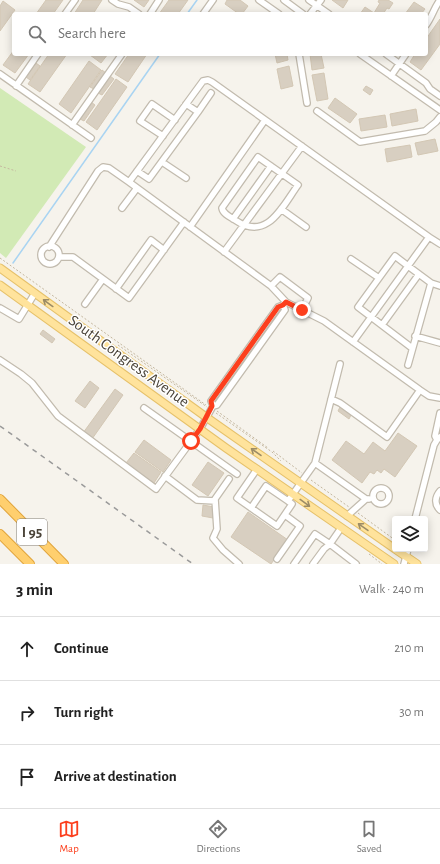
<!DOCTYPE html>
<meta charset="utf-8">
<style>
body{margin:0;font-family:"Alegreya Sans",sans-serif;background:#f6f6f6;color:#222}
.controls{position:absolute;right:12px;bottom:12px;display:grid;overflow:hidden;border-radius:4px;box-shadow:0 2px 10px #0003}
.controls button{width:36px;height:36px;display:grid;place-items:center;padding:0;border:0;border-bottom:1px solid #e0e0e0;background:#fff;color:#222;font:20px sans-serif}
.stop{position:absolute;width:12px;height:12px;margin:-9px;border:3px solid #fc3f1d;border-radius:50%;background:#fff}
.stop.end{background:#fc3f1d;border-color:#fff;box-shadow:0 1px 4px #0008}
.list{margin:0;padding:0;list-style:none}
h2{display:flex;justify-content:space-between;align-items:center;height:52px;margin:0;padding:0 16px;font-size:17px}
h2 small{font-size:13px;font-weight:400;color:#767676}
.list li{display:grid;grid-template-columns:26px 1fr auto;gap:12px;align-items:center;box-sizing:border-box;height:64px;padding:0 16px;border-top:1px solid #e0e0e0}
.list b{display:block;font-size:15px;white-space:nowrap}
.list em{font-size:13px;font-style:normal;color:#767676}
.icon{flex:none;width:22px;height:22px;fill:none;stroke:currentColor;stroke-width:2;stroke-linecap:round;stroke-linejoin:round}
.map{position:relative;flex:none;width:440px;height:564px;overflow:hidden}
.search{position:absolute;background:#fff;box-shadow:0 2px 10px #0003;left:12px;right:12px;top:12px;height:44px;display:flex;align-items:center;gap:10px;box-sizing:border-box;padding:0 14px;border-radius:4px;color:#767676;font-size:15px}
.sheet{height:244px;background:#fff}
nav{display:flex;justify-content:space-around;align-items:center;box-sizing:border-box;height:56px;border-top:1px solid #e0e0e0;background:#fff;font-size:11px;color:#767676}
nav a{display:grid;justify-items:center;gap:2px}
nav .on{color:#fc3f1d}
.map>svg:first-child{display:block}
</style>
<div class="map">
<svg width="440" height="564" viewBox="0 0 440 564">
<rect width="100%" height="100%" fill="#f6f3ec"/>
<path fill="#d2eab5" d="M0 88 86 147 6 258 0 253Z"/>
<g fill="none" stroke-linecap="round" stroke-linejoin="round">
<path stroke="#a9d4f2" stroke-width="1.5" d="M187 14 197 0
M13 263 160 54"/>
</g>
<path fill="#d8cfc1" stroke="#d3c7b4" d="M46 0H63L53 14H36Z
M83 0H102L93 14H74Z
M134 0H149L144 7Z
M169 0H188L178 14H159Z
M227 0H240L248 6 242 14H239L225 4Z
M332 0H348L343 8Z
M379 0H388L393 3 389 9 387 8 383 14H360L365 7 374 13 380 3 378 2Z
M3 1 15 10 0 31V6Z
M414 2 425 9 421 14H405Z
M440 19V44L421 70 410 62 415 54H426V39Z
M14 50V54H29L15 73 3 65Z
M49 54H67L40 92 28 84Z
M90 54H108L101 63 90 55Z
M129 54H147L128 82 115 74Z
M275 54H287L288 60 277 63Z
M310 54H321L324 68 312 70Z
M89 61 101 70 71 113 59 104Z
M36 63 40 66 30 80 26 77Z
M289 66 293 86 281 89 277 69Z
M102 70 106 73 94 89 90 87Z
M324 73 328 99 317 101 312 75Z
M110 76 114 79 102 95 98 93Z
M116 79 127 87 97 130 86 122Z
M366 86 373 90 370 95 363 90Z
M335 98 357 114 350 123 328 108Z
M91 102 95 105 84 121 80 119Z
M416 109 418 121 392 126 390 114Z
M385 115 387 127 361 131 359 119Z
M435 139 438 151 418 155 415 143Z
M410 145 412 157 387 162 385 149Z
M43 330 55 339 52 343 40 334Z
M90 381 99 388 85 408 75 401Z
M115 389 123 395 92 439 83 433Z
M340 407 351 415 349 419 338 411Z
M398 433 417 446 395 477 384 469 381 473 377 470 374 474 370 472 362 483 332 460 346 441 364 454 373 442 385 451Z
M144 440 171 460 163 472 135 452Z
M134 453 161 472 154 483 126 463Z
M208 462 224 473 208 496 192 485Z
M203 505 214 507 213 518 202 516Z
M248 512 288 540 271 564 231 537Z"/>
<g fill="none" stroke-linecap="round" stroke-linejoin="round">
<g stroke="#c2bbae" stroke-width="8">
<path id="minor" d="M112 0 118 4 129 7 139 14
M259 0 279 14
M284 0 303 14
M309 0 329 14
M65 14 75 0
M150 14 159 0
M203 14 213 0
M310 14 321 0
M426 25C432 17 434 8 440 0
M299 54 307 103
M360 54 440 110
M386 54 426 83 430 89 440 96
M0 74 91 138
M391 76 406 54
M16 86 38 54
M317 111 360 142 425 131 436 122 440 117
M198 112 211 93
M72 125 122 54
M163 136 140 121 152 104 175 120
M258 157 298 185C282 207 267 242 235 220 230 217 223 214 222 208Z
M162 162 186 178
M137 171 149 179 198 112 186 104
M122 208 137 188
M281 209 306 227
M233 219 271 166
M190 227 265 120
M41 255a9 9 0 1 1 18 0a9 9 0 1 1-18 0Z
M49 247 98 171 103 167 109 168 129 182
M224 252 302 146
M59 257H73L129 298 184 222
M351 259 379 278
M431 283 440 286
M271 286 129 182 203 81 208 80 212 82 429 237
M116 289 151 240 164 250
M286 302 271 286 280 277 308 298 302 310
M85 304 103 279
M0 308 19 319 35 293
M382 325 419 274
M415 336 440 343
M353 342 408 266 431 283 408 365
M412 348 358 307 395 256 408 266 429 237 440 244
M0 360 21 374 32 383 58 416 156 489 200 429 213 406 217 405 285 310 283 305
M331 399 340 403 387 437 420 390
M213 406 211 401 278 307 283 305 286 302 324 321 420 390 429 396 440 398
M144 408 237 474
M437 440 435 436 440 413
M315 463 366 499
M257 469 237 498 277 526 292 504 288 501
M165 476 197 500 215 501
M229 479 215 499 217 529 213 538 223 550 239 564
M373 496a8 8 0 1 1 16 0a8 8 0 1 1-16 0Z
M440 491C435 497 434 504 440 510
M251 508 266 486 288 501 315 463 340 364
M347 516 366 499H369
M415 519 434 445 437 440 440 437
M341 528 330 544 356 564
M277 559 300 526 285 515
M294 564 315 534 330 544 324 549 313 564
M404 564 408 549"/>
</g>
<g stroke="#e6c16a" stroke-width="9">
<path id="major" d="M0 268 206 417 395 549
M0 285 226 448 394 564
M395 549 417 564"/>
</g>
<g stroke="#e0a43c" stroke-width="10">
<path id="highway" d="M0 499 64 564
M0 534 30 564"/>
</g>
<path stroke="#c4b79f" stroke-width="1" stroke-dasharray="2 2" stroke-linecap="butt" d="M0 166 16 171
M0 258 206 405
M118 345 207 407
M217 411 268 448
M216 413 272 452 281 461
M273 451 302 473
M311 480 349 507
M358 513 395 540
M369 554 382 564"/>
<use href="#minor" stroke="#fff" stroke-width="5.5"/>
<use href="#major" stroke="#ffe39c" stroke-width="7"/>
<use href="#highway" stroke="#ffcf6e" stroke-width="8"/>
<path stroke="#9a9a9a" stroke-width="1.5" stroke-dasharray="5 5" stroke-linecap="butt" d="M0 426 193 564"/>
</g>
<defs><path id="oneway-shaft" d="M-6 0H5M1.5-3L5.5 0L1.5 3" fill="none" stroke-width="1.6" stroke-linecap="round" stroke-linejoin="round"/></defs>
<g stroke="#9c8c66">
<use href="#oneway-shaft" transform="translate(48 303) rotate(-144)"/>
<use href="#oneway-shaft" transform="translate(256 452) rotate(-145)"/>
<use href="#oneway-shaft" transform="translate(305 503) rotate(36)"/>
<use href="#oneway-shaft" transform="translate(363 527) rotate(-145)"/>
</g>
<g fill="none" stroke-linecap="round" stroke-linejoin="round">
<path stroke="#fc3f1d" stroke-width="5" d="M191 441 200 429 212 406 211 401 278 307 283 305 286 302 302 310"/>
</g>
<g text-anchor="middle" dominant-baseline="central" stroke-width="3" stroke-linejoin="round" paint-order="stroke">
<rect fill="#fff" stroke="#817c74" stroke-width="1" x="17" y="519" width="30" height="26" rx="3"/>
<g font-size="15" font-weight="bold" fill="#4b4439">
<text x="32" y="532">I 95</text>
</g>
<g font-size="16" fill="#4b4439" stroke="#fff">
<text transform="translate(129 361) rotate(36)">South Congress Avenue</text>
</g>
</g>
</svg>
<div class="controls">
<button><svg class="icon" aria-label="layers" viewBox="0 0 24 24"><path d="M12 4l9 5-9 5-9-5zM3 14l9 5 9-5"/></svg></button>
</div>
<div class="stop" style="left:191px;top:441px"></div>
<div class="stop end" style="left:302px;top:310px"></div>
<div class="search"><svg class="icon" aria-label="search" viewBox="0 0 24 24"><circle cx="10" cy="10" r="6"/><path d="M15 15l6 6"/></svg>Search here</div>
</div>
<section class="sheet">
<h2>3 min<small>Walk · 240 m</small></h2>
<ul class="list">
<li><svg class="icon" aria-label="ahead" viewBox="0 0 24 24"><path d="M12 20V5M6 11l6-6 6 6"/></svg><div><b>Continue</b></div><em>210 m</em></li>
<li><svg class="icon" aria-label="right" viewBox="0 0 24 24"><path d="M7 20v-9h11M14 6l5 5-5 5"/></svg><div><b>Turn right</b></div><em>30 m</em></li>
<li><svg class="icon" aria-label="arrive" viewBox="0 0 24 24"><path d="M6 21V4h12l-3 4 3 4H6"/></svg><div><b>Arrive at destination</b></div></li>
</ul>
</section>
<nav>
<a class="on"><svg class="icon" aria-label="map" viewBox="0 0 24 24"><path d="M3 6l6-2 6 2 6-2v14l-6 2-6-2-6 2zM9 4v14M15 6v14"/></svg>Map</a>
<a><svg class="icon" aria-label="directions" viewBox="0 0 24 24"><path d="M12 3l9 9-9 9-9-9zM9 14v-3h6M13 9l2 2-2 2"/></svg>Directions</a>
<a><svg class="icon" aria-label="saved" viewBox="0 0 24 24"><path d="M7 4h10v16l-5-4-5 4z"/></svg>Saved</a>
</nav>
